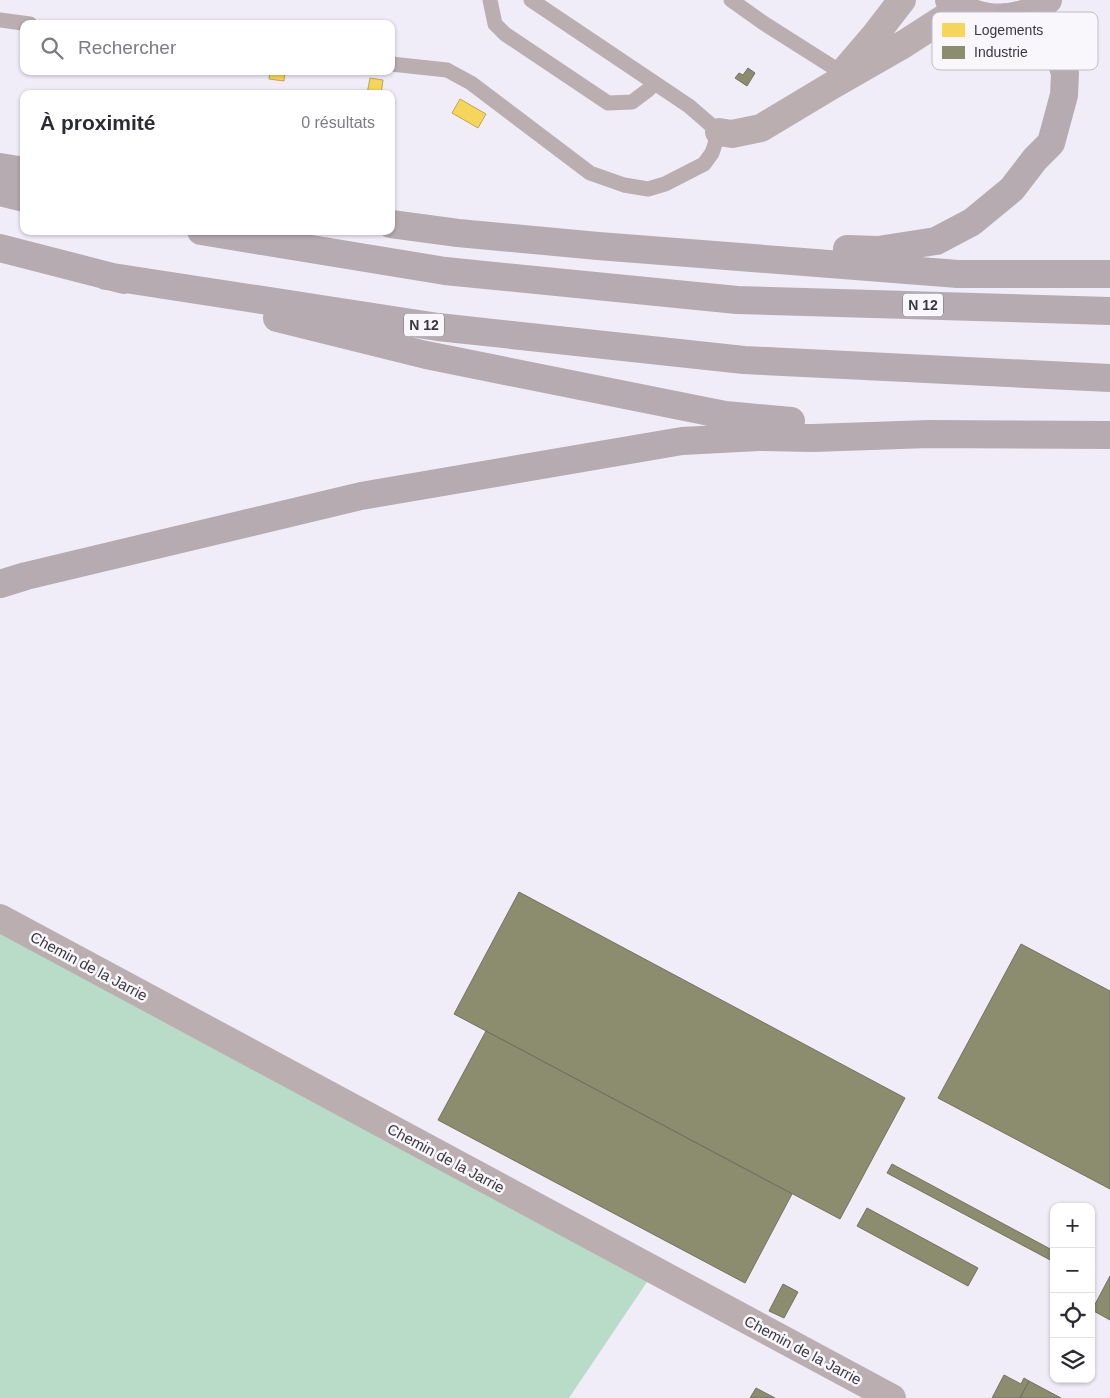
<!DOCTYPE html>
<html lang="fr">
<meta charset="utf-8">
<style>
body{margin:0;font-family:Helvetica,sans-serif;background:#f2f2f3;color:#2b2b33}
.controls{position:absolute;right:15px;bottom:15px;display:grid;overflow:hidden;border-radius:10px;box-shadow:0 1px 4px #0004}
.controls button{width:45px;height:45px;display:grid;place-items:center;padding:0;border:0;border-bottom:1px solid #e1e1e2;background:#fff;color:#2b2b33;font:25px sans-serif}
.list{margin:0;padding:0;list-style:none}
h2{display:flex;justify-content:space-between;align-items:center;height:65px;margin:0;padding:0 20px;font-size:21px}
h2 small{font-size:16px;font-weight:400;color:#7c7c81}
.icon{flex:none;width:28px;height:28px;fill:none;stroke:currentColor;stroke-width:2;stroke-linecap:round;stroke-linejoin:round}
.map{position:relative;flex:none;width:1110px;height:1398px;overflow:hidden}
.search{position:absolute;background:#fff;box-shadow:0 1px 4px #0004;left:20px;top:20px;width:375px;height:55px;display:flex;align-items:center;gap:12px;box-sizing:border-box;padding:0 18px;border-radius:10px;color:#7c7c81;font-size:19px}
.panel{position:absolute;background:#fff;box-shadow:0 1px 4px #0004;left:20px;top:90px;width:375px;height:145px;border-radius:10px}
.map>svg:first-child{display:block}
</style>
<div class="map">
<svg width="1110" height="1398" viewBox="0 0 1110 1398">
<rect width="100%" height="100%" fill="#f0ecf8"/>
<path fill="#b8dcc8" d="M0 918 655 1270 569 1398H0Z"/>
<path fill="#f6d55c" stroke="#bea654" d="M270 71H285L284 81 269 79Z
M370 78 383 80 381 94H367Z
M460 99 486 114 478 128 452 113Z"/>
<path fill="#8c8c6e" stroke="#747260" d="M748 68 755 73 747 86 735 78 739 73 743 75Z
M519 892 905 1098 840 1219 454 1014Z
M1021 944 1110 991V1189L938 1098Z
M486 1031 792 1194 745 1283 438 1120Z
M892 1164 1054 1251V1262L887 1173Z
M867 1208 978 1268 968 1286 857 1226Z
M1110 1276V1320L1092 1310Z
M783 1284 798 1292 784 1318 769 1311Z
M1004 1375 1021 1384 1024 1378 1029 1381 1020 1398H992Z
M1029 1381 1061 1398H1020Z
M756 1388 775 1398H750Z"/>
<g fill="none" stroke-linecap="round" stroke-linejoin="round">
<path stroke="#baaeb1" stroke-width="15" d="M490 0 495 24 505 34 608 103 632 102 648 90 655 83
M731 0 762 22 847 76
M0 20 30 24
M391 64 447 70 471 83 590 173 624 185 648 189 665 184 704 164 712 153 719 132 689 106 531 0"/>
<path stroke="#baaeb1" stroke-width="28" d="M845 70 875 35 902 0
M719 132 732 134 761 128 831 86 904 44 960 8
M0 918 892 1398"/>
<path stroke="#b9adb2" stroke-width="28" d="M949 0C972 18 1003 23 1031 11 1037 8 1042 3 1048 0"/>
<path stroke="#b6abb1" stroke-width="28" d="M0 167 24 171
M0 192 24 198
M391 224 458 233 598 246 958 274H1110
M201 231 445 271 737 300 1110 311
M0 248 124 280
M847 249 878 250 936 241 972 222 1012 189 1035 159 1051 143 1064 95 1065 73 1058 53 1036 27 1008 17
M106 276 438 327 744 360 1110 378
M277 318 426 355 725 415 791 421
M0 584 26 576 361 496 682 441 759 437 813 438 929 434 1110 435"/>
</g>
<g text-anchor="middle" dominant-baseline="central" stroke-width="5" stroke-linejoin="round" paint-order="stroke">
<g fill="#f9f7fc" stroke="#747179" stroke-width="1">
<rect x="903" y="293.5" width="40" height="23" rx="4"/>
<rect x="404" y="313.5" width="40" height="23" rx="4"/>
</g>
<g font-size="14" font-weight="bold" fill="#3b3741">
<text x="923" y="305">N 12</text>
<text x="424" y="325">N 12</text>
</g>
<g font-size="15" fill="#3b3741" stroke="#f9f7fc">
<text transform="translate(89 966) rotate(28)">Chemin de la Jarrie</text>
<text transform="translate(446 1158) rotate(28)">Chemin de la Jarrie</text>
<text transform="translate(803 1350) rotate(28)">Chemin de la Jarrie</text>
</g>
</g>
<rect x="932" y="12" width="166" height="58" rx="8" fill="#f9f7fc" stroke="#c0bdc4" stroke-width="1"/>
<rect x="942" y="23" width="23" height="14" fill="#f6d55c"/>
<rect x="942" y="46" width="23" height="13" fill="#8c8c6e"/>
<g font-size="14" fill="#3b3741">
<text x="974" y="35">Logements</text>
<text x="974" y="57">Industrie</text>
</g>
</svg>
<div class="controls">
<button>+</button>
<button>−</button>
<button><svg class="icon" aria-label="locate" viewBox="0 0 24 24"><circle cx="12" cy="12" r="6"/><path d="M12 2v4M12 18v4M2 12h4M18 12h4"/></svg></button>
<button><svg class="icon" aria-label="layers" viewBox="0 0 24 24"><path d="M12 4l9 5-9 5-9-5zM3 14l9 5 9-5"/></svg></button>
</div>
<div class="search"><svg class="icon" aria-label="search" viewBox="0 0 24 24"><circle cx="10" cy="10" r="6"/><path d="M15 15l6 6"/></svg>Rechercher</div>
<section class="panel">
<h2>À proximité<small>0 résultats</small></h2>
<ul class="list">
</ul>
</section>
</div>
